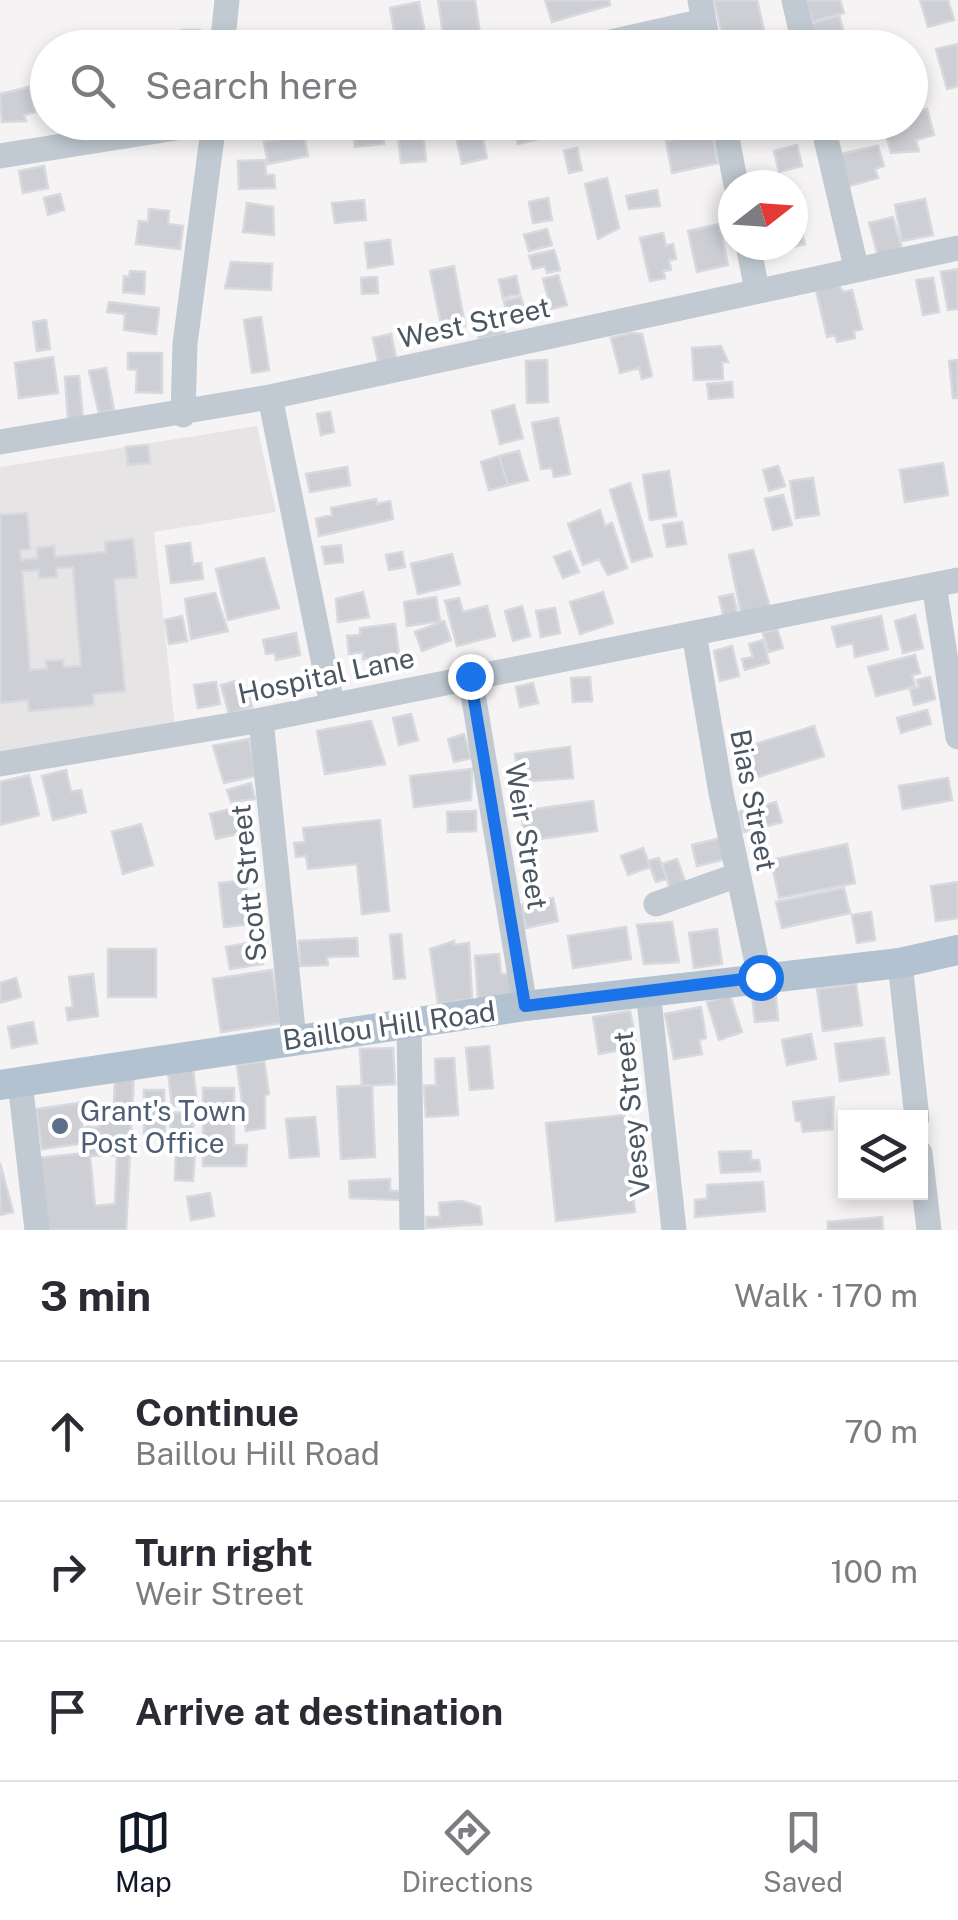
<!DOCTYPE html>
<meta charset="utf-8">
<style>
body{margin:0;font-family:"Public Sans",sans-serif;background:#f7f7f7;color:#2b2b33}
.controls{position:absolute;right:30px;bottom:30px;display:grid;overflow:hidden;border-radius:0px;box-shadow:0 5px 15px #0003}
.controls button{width:90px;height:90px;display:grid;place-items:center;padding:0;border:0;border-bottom:2px solid #e1e1e2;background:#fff;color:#2b2b33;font:50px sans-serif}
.compass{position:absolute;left:718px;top:170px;width:90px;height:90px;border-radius:50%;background:#fff;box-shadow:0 5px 15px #0003;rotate:73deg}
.stop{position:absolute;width:30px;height:30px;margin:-22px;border:8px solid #1a73e8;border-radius:50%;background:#fff}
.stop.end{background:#1a73e8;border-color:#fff;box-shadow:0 2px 10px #0008}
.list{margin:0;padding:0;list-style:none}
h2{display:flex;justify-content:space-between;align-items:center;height:130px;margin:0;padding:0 40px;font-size:42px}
h2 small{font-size:32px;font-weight:400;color:#7c7c81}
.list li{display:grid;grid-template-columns:65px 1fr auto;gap:30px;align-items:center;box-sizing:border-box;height:140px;padding:0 40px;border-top:2px solid #e1e1e2}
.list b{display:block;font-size:38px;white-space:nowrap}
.list p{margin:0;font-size:32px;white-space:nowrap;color:#7c7c81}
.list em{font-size:32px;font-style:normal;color:#7c7c81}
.icon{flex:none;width:55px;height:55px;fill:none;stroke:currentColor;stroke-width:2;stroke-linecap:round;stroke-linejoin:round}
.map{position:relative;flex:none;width:958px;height:1230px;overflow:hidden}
.search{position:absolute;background:#fff;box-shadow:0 5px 15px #0003;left:30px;right:30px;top:30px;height:110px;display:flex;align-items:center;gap:25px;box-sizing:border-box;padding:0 35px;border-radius:55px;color:#7c7c81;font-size:38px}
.sheet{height:550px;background:#fff}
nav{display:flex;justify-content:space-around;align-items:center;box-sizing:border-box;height:140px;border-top:2px solid #e1e1e2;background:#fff;font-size:28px;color:#7c7c81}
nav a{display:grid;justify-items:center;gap:5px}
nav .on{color:#111827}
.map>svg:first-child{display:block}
</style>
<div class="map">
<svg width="958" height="1230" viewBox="0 0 958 1230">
<rect width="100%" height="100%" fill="#f5f3f3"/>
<path fill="#e6e4e5" d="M257 426 276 512 154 532 175 727 0 751V467Z"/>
<path fill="#cdcfd5" stroke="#d7d9de" stroke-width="2.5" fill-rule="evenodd" d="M438 0H475L480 34 444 40Z
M545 0H609L610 5 552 22Z
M714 0H757L764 30 723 39Z
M806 0H840L844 13 812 22Z
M920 0H948L954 20 928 27Z
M419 2 428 48H397L390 8Z
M839 15 844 33 816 42 810 24Z
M182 30H200V41H207L206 48H170L171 36H182Z
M958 44V86L947 89 936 49Z
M29 87 35 112 24 115 26 121 2 122 0 94Z
M927 109 934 135 916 140 919 151 891 153 886 134 908 128 910 113Z
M382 122 384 144 355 147 352 123Z
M453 122H479L487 158 462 164Z
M513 122H534L538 139 518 144Z
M610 122H658V124L613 135Z
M302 126 308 156 268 164 264 142 283 138 281 130Z
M423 131 426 161 401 163 398 134Z
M711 131 718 163 672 173 666 141Z
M797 145 802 166 779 172 774 151Z
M878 146 884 166 875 169 878 178 846 187 836 155Z
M577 148 582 170 569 173 564 151Z
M265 160 266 175H274L275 188 239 189 238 161Z
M44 166 48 188 23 193 19 171Z
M607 178 619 228 598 239 585 184Z
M657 190 660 206 629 209 626 196Z
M60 194 64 210 48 215 44 198Z
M793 197 805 244 781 250 780 245H793Z
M548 198 552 220 533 223 529 202Z
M925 199 933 235 902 241 895 205Z
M364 200 366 220 335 223 332 203Z
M247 203 273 207 274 235 243 232Z
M149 209 169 211 168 224 183 226 180 249 136 244 139 221 148 222Z
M893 217 902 249 878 256 869 223Z
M719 224 728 265 697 272 688 231Z
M547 229 552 245 529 251 524 235Z
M663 233 666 246 673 244 676 259 669 260 671 270 663 271 665 278 650 281 640 238Z
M390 240 393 264 368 268 365 243Z
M554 250 560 270 547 273 545 266 533 269 529 256Z
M231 262 272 264 271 290 225 288Z
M454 266 465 326 448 329 447 323 441 324 430 271Z
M958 269V309L948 310 941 272Z
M130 271 145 272 144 294 123 292 124 276 129 277Z
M558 275 567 305 551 309 543 279Z
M516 276 520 294 503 298 499 280Z
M377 277 378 293 362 294 361 278Z
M933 278 939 312 923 315 916 280Z
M836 284 844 292 852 290 862 329 854 331 855 338 837 342 835 335 827 337 816 290Z
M521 297 525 312 507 316 504 301Z
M109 302 159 308 156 334 124 330 125 314 107 312Z
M491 311 492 317 501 316 505 334 479 339 474 315Z
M261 317 269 370 252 373 244 320Z
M46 320 50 349 37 351 33 322Z
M631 333 642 334 652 376 642 379 639 368 620 373 611 338Z
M391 334 396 358 378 362 373 338Z
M721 346 728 362H722L723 379 694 380 692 348Z
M128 353H162V393L136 392 137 370 128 369Z
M53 357 58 393 19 398 15 363Z
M547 360 548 402 527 403 526 361Z
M958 360V398H953L949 361Z
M106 368 114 410 99 413 89 371Z
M79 376 83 419 68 420 65 377Z
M732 382 733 397 709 399 707 384Z
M514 405 523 438 500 444 492 411Z
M330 412 334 432 321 435 317 414Z
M558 418 570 474 554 477 552 468 541 469 532 423Z
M148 445 150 463 128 465 126 447Z
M519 451 528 480 508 485 499 456Z
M499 456 508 485 489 490 481 462Z
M943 463 948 495 905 502 900 470Z
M778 466 785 486 769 491 763 470Z
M347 467 350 485 310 492 306 474Z
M669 471 676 516 650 520 643 475Z
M813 478 819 515 796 518 790 481Z
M630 483 652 556 632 562 610 490Z
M783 495 792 525 773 530 765 499Z
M376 499 377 504 390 501 393 519 319 536 316 519 332 515 331 508Z
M600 510 605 526 612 523 627 568 608 575 599 559 583 565 568 524Z
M27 513 30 549 20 550 21 560 38 558 37 548 54 546 55 557 106 552 105 542 133 539 137 577 114 579 125 691 93 694 94 705 29 711 28 700 0 703V515ZM73 567 81 666 64 667 63 660 46 661 47 669 30 670 22 571 39 570V578L57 577 56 568Z
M682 522 686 544 667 547 663 525Z
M190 543 193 564 201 563 203 579 171 583 166 546Z
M341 545 343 562 325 564 322 547Z
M753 550 770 607 741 613 729 555Z
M570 551 579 572 563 578 554 557Z
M402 552 405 567 389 570 386 555Z
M452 554 460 584 418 594 411 564Z
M264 558 279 608 228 620 216 569Z
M363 592 369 617 338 622 336 599Z
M603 592 613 623 580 634 570 602Z
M215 593 228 631 191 639 185 599Z
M733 594 738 616 724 619 719 597Z
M436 597 440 621 407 626 404 602Z
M459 598 463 612 487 606 495 636 457 646 445 601Z
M522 606 530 636 513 641 505 611Z
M555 608 560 633 541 637 536 611Z
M915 615 923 648 903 653 895 621Z
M182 616 187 641 169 644 165 620Z
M881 616 888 649 855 657 853 643 837 647 832 627Z
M444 621 451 640 422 651 415 632Z
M395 624 399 654 363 659V652L349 654 347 636 360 635V628Z
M777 629 783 648 769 652 763 633Z
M296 633 300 655 276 660 275 653 266 654 263 640Z
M763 640 769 663 745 670 742 659 753 657 749 644Z
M732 646 739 676 720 681 714 651Z
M915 655 920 673 912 675 915 686 876 696 868 667Z
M590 677 592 701 573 702 571 678Z
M930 677 935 699 914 705 910 689 919 687 917 680Z
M235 681 237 691 247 688 252 707 229 714 221 685Z
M216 682 220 704 198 708 194 685Z
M533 683 538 703 520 707 516 687Z
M927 710 931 724 901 733 897 718Z
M411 714 418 740 399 745 393 718Z
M371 721 385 764 325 774 317 731Z
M814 726 824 756 755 778 746 747Z
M464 734 471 758 454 762 448 739Z
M249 739 256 776 224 783 213 746Z
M570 747 573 778 518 782 515 754Z
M472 769 471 800 414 807 410 776Z
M66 770 71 792 81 790 86 812 53 820 42 776Z
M29 775 39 815 0 825V782Z
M948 778 952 800 903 809 899 786Z
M251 783 255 799 231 802 227 790Z
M593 801 597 831 525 841 521 811Z
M776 802 782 822 744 832 739 812Z
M242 806 248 831 216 839 210 814Z
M476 811V831L448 832 447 812Z
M380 820 389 911 362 914 357 864 308 869 306 856 296 857 294 843 305 842 303 828Z
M141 824 153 865 123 874 112 832Z
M721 838 726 859 697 866 692 845Z
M847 844 855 883 779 898 771 860Z
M643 848 650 867 628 875 621 856Z
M659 858 667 879 656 882 648 861Z
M677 859 686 884 670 889 662 864Z
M246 880 251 924 224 927 219 883Z
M958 882V918L936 921 931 886Z
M844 888 850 913 782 928 776 902Z
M553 898 558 921 526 928 521 905Z
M871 912 875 940 857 943 852 915Z
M672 922 679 962 644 964 637 925Z
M626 927 631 959 573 968 568 936Z
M717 929 722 964 694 968 689 933Z
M401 934 405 978 394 979 390 935Z
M357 938 358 956 327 957 328 965 300 966 299 941Z
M259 941 263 964 230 969 226 947Z
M454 941V945L469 943 472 999 438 1004 430 949Z
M108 949H156V997H108Z
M499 954 501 974H509L512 995 478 1000 475 956Z
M272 970 281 1023 221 1032 213 979Z
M93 974 98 1016 68 1020 66 1008 73 1007 69 977Z
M16 978 21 997 0 1003V983Z
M856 984 862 1025 823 1031 817 989Z
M775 987 778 1020 755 1022 752 994Z
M730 995 742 1032 719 1040 707 1002Z
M701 1007 706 1038 699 1040 702 1054 674 1059 665 1014Z
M630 1011 637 1047 599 1054 593 1017Z
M33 1022 37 1043 12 1048 8 1027Z
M811 1034 816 1059 787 1065 782 1040Z
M884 1038 889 1074 840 1081 835 1044Z
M489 1046 493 1088 470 1090 466 1048Z
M393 1048 395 1084 362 1086 360 1049Z
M454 1058 458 1115 426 1117 424 1086 436 1085 435 1059Z
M264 1061 269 1094 265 1095V1128L246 1131 237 1065Z
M193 1068 197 1103 172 1106 168 1071Z
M134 1074 126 1230H44L37 1158 86 1153V1127H99L97 1105 114 1104 115 1075ZM117 1155 115 1204 95 1206 90 1156Z
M372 1085 375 1157 341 1159 337 1087Z
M203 1088H234V1145H247L246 1166H203Z
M144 1090H164L165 1133H144Z
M834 1097 832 1129 803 1132 801 1121H796L793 1102Z
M79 1103 85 1143 42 1149 36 1109Z
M171 1112 194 1114 193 1133 170 1131Z
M624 1115 625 1119 633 1118 636 1145 628 1146 635 1212 556 1221 546 1123Z
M315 1117 319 1156 290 1158 286 1119Z
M176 1149 195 1150 193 1181 175 1180Z
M751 1151V1160H759L760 1171 721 1173 719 1152Z
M0 1163 13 1212 0 1215Z
M390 1179V1191H400L401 1200 350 1198 349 1181Z
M763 1182 765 1211 695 1217V1200L707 1199V1185Z
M210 1193 214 1216 191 1220 187 1197Z
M462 1201 480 1207 482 1224 426 1228V1217H440L439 1203Z
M882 1217 883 1230H828V1222Z"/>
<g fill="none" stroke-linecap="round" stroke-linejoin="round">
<path stroke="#c1cad2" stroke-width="25" d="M700 0 709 48
M794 0 805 48
M222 48 227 0
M584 48 704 21
M724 122 736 185
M822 122 856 267
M0 156 214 122
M748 245 757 290
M270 397 332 704
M183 415 185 344 214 122
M0 442 270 397 958 248
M934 585 958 737
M694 633 721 793 760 977
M470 676 525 1006
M261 720 294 1039
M0 764 261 720 958 580
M656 904 738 875
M900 963 917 1118
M648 991 674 1230
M409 1022 412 1230
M20 1082 37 1230
M920 1153 929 1230"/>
<path stroke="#b3c2d1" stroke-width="30" d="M0 1085 525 1006 900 963 958 950"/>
</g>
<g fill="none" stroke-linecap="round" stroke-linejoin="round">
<path stroke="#1a73e8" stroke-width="12" d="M470 676 525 1006 760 977"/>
</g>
<circle fill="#5c6f8a" stroke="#fff" stroke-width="4" cx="60" cy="1126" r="10"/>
<g text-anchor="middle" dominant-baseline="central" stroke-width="8" stroke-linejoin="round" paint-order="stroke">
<g font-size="28" fill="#4a5661" stroke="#fff">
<text transform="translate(474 322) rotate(-12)">West Street</text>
<text transform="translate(326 675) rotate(-12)">Hospital Lane</text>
<text transform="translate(754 800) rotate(79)">Bias Street</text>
<text transform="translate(527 836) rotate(81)">Weir Street</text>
<text transform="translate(248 883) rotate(-96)">Scott Street</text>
<text transform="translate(389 1025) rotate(-8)">Baillou Hill Road</text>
<text transform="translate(631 1114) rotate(-96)">Vesey Street</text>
</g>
<g font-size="28" fill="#4e5e75" stroke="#fff" text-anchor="start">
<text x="80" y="1110">Grant's Town<tspan x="80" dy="32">Post Office</tspan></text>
</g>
</g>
</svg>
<div class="controls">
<button><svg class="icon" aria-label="layers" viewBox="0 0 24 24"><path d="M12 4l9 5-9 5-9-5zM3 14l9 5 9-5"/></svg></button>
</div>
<svg class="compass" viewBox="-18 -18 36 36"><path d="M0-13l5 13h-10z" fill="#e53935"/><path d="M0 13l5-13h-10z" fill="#7c7c81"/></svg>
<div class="stop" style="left:760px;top:977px"></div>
<div class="stop end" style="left:470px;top:676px"></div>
<div class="search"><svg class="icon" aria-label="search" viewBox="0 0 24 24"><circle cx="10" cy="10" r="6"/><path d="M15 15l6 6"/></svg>Search here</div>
</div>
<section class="sheet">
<h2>3 min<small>Walk · 170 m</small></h2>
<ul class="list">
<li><svg class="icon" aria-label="ahead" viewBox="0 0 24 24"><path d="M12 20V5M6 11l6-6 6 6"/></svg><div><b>Continue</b><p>Baillou Hill Road</p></div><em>70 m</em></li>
<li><svg class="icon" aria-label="right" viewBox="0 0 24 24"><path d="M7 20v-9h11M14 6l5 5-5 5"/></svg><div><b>Turn right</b><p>Weir Street</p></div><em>100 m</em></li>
<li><svg class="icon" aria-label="arrive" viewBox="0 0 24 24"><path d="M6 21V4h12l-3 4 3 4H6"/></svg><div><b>Arrive at destination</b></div></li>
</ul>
</section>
<nav>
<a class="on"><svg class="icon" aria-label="map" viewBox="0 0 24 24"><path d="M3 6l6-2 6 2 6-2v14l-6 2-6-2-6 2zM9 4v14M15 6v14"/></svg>Map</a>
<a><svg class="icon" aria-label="directions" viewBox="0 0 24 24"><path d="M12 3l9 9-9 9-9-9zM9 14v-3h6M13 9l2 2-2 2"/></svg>Directions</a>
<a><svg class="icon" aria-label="saved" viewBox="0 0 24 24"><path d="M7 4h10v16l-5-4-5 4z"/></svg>Saved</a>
</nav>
